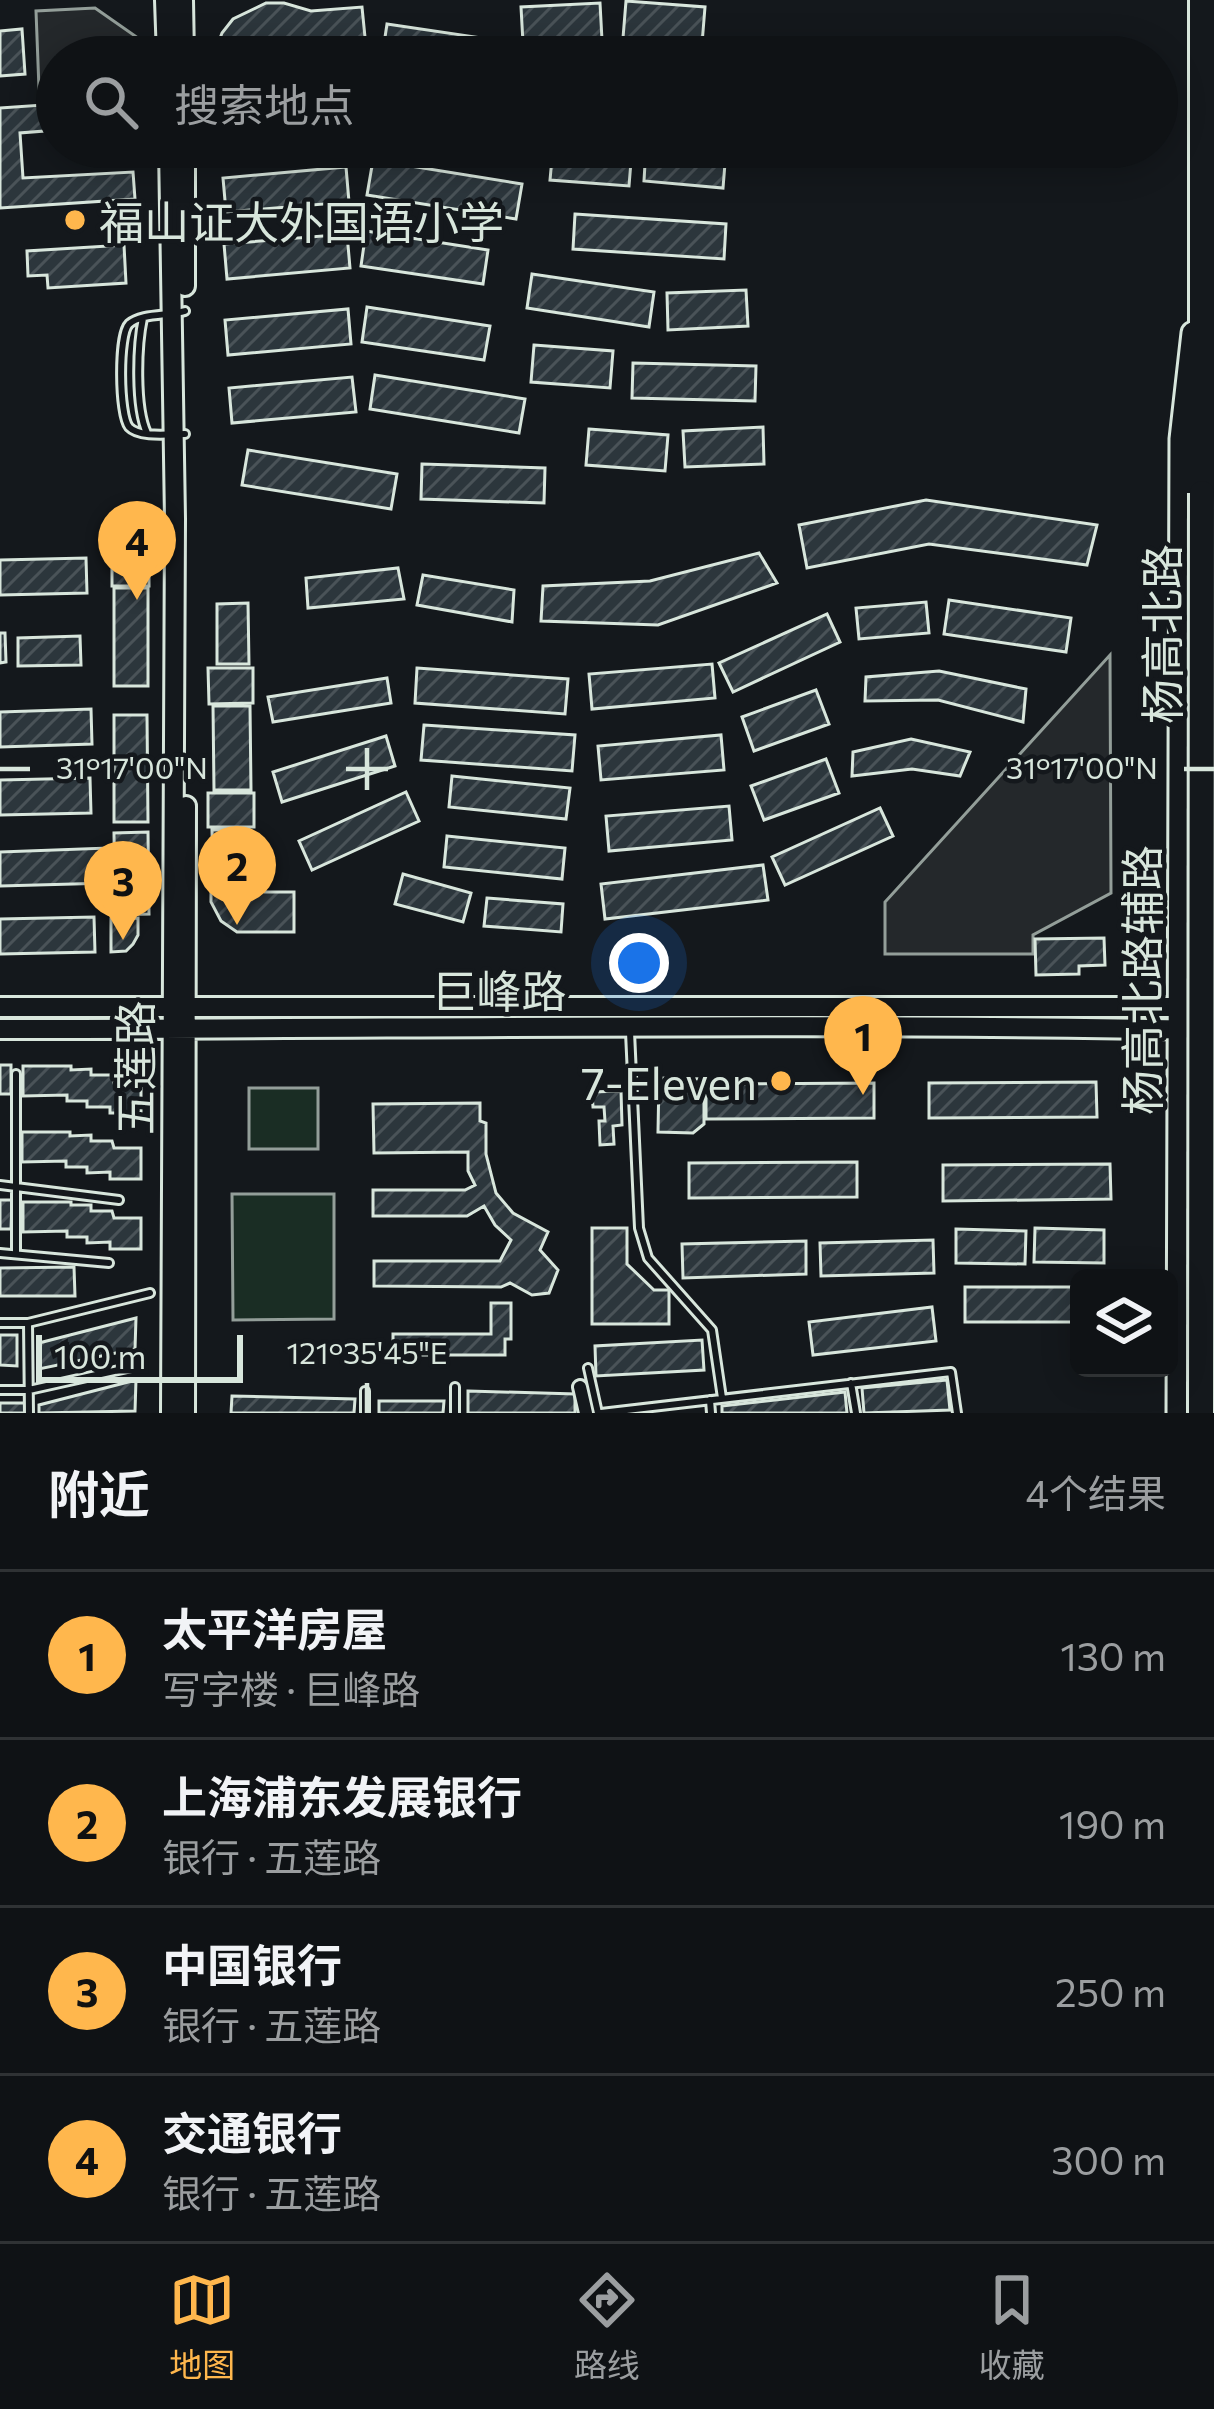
<!DOCTYPE html>
<html lang="zh">
<meta charset="utf-8">
<style>
body{margin:0;font-family:Commissioner,"Noto Sans SC",sans-serif;background:#181b1e;color:#f1f3f6}
.controls{position:absolute;right:36px;bottom:36px;display:grid;overflow:hidden;border-radius:18px;box-shadow:0 6px 30px #0003}
.controls button{width:108px;height:108px;display:grid;place-items:center;padding:0;border:0;border-bottom:3px solid #2f3234;background:#0f1215;color:#f1f3f6;font:60px sans-serif}
.scale{position:absolute;left:36px;bottom:30px;width:207px;box-sizing:border-box;padding-left:12px;border:6px solid #d8e6dc;border-top:0;font-size:33px;line-height:42px;white-space:nowrap;color:#d8e6dc;-webkit-text-stroke:9px #14181c;paint-order:stroke}
.you{position:absolute;left:639px;top:963px;width:42px;height:42px;margin:-30px;border:9px solid #fff;border-radius:50%;background:#1a73e8;box-shadow:0 0 0 18px #1a73e833}
.badge{display:grid;place-items:center;width:78px;height:78px;border-radius:50%;background:#ffb74d;color:#111;font-size:39px;font-weight:700}
.pin{position:absolute;translate:-50% -99px;filter:drop-shadow(0 3px 6px #0008)}
.pin::after{content:'';position:absolute;top:63px;width:42px;height:36px;background:inherit;clip-path:polygon(0 0,100% 0,50% 100%)}
.list{margin:0;padding:0;list-style:none}
h2{display:flex;justify-content:space-between;align-items:center;height:156px;margin:0;padding:0 48px;font-size:51px}
h2 small{font-size:39px;font-weight:400;color:#9b9ea0}
.list li{display:grid;grid-template-columns:78px 1fr auto;gap:36px;align-items:center;box-sizing:border-box;height:168px;padding:0 48px;border-top:3px solid #2f3234}
.list b{display:block;font-size:45px;white-space:nowrap}
.list p{margin:0;font-size:39px;white-space:nowrap;color:#9b9ea0}
.list em{font-size:39px;font-style:normal;color:#9b9ea0}
.icon{flex:none;width:66px;height:66px;fill:none;stroke:currentColor;stroke-width:2;stroke-linecap:round;stroke-linejoin:round}
.map{position:relative;flex:none;width:1214px;height:1413px;overflow:hidden}
.search{position:absolute;background:#0f1215;box-shadow:0 6px 30px #0003;left:36px;right:36px;top:36px;height:132px;display:flex;align-items:center;gap:30px;box-sizing:border-box;padding:0 42px;border-radius:66px;color:#9b9ea0;font-size:45px}
.sheet{height:828px;background:#0f1215}
nav{display:flex;justify-content:space-around;align-items:center;box-sizing:border-box;height:168px;border-top:3px solid #2f3234;background:#0f1215;font-size:33px;color:#9b9ea0}
nav a{display:grid;justify-items:center;gap:6px}
nav .on{color:#ffb74d}
.map>svg:first-child{display:block}
</style>
<div class="map">
<svg width="1214" height="1413" viewBox="0 0 1214 1413">
<defs>
<pattern id="building-hatch" width="6" height="6" patternUnits="userSpaceOnUse" patternTransform="scale(3)"><rect width="6" height="6" fill="#2c363c"/><path d="M-1 1l2-2M0 6l6-6M5 7l2-2" fill="none" stroke="#4a5358"/></pattern>
</defs>
<rect width="100%" height="100%" fill="#14181c"/>
<path fill="#1a2d24" stroke="#939e99" stroke-width="3" d="M249 1088H318V1149H249Z
M232 1194H334V1319L233 1320Z"/>
<path fill="#24282b" stroke="#939e99" stroke-width="3" d="M95 8 138 38 139 57H57V88L39 89 36 11Z
M1110 655 1111 893 1033 935V954H885V902Z"/>
<path fill="url(#building-hatch)" stroke="#d8e6dc" stroke-width="3" d="M626 1 705 7 702 44 623 38Z
M266 3H284L311 11 362 7 366 47 258 54V57H213L222 33 233 19Z
M600 3 602 40 523 43 521 7Z
M387 24 509 42 507 57H382Z
M22 29 25 74 0 76V31Z
M57 104V130L20 133 23 178 133 172 135 199 0 208V108Z
M553 147 632 149 629 186 550 180Z
M646 147 726 151 723 188 644 181Z
M373 160 522 184 516 219 367 195Z
M346 167 349 202 226 212 223 178Z
M575 214 726 224 724 259 573 249Z
M366 231 488 250 483 284 361 266Z
M347 234 350 268 227 279 224 244Z
M124 245 126 283 48 288 47 275 28 276 27 251Z
M532 274 654 292 649 327 527 308Z
M746 290 748 326 668 330 667 293Z
M367 307 490 326 484 360 362 342Z
M348 309 351 344 228 355 225 320Z
M534 345 613 351 610 388 531 382Z
M633 363 756 366 755 401 632 398Z
M375 375 525 399 519 433 370 409Z
M352 377 356 412 232 423 229 388Z
M763 427 764 464 685 467 683 431Z
M589 429 668 435 665 471 586 465Z
M248 450 397 474 391 509 242 485Z
M422 464 545 468 544 503 421 499Z
M926 500 1097 525 1087 565 929 544 807 568 799 525Z
M759 553 777 583 658 625 541 621 543 586 650 581Z
M86 558 87 593 0 595V560Z
M112 562H149V586H112Z
M398 568 404 599 308 608 306 578Z
M423 575 514 590 512 622 417 605Z
M114 588H148V686H114Z
M949 600 1071 618 1066 652 944 634Z
M926 602 929 633 859 639 856 608Z
M248 603 249 664H217V604Z
M827 614 840 642 733 692 719 663Z
M0 633H5L6 662 0 663Z
M80 636 81 665 18 666V638Z
M712 664 715 698 592 709 589 674Z
M208 668H253V703L209 704Z
M417 668 568 679 565 714 415 703Z
M939 671 1026 689 1023 722 938 700 865 701 866 677Z
M387 678 391 703 273 722 268 697Z
M816 690 829 724 754 751 742 717Z
M213 706H250L251 790H214Z
M91 709 92 744 0 747V712Z
M114 715H147L148 822H114Z
M424 725 575 735 572 771 421 760Z
M721 735 724 770 601 780 598 746Z
M386 736 395 766 282 802 273 772Z
M911 739 970 752 960 776 912 769 852 776 853 752Z
M826 759 839 793 764 820 751 786Z
M452 776 570 788 566 819 449 807Z
M90 778 91 813 0 815V780Z
M406 792 419 821 312 870 299 841Z
M208 793H254V827H208Z
M729 806 732 840 609 851 606 816Z
M880 808 893 836 785 885 772 857Z
M249 829 250 874 213 875 212 830Z
M148 832 149 914 115 915 114 833Z
M447 836 565 848 562 879 444 867Z
M108 848 109 883 0 886V852Z
M763 865 768 900 605 919 601 884Z
M403 874 471 893 463 922 395 904Z
M211 877H264L265 892H294V932H237L221 921 211 902Z
M487 898 563 904 561 932 484 926Z
M94 917 95 952 0 954V919Z
M138 918V935L133 944 126 951 111 952V919Z
M1104 938 1105 965 1079 966V974L1036 975 1035 939Z
M0 1065H11V1094H0Z
M23 1066H71V1070L91 1069V1075H112L114 1083 141 1082V1113H110V1107H87V1101H67V1095L23 1096Z
M659 1078 704 1079V1124L693 1133 658 1132Z
M1096 1082 1097 1117 929 1118V1083Z
M874 1083V1118L706 1119V1084Z
M621 1091 622 1125 613 1126 614 1144 600 1145 599 1121H605L604 1107H593L592 1092Z
M480 1103V1121L486 1123V1154L496 1193 513 1213 548 1232 540 1250 558 1270 549 1293 532 1295 510 1283 501 1287 374 1286V1261H500L511 1240 495 1225 484 1206 467 1216H373V1190H465L475 1185 468 1171V1152L374 1153 373 1104Z
M22 1132H70V1136L91 1135V1141H112L114 1148H141V1179H110V1172L87 1173V1167H66V1161L22 1162Z
M857 1162V1197L689 1198V1163Z
M1110 1164 1111 1199 943 1201V1165Z
M0 1200H12L11 1229H0Z
M23 1202H71V1205H91V1211H112L114 1218H141V1249H110V1242L87 1243V1237H67V1231L23 1232Z
M592 1228H627V1264L654 1290H669V1324H592Z
M1035 1228 1104 1230V1263L1034 1262Z
M956 1229 1026 1231 1025 1264 956 1263Z
M933 1240 934 1273 821 1276 820 1243Z
M806 1241V1274L683 1278 682 1244Z
M74 1267 75 1296H0V1268Z
M965 1287H1079V1322H965Z
M491 1303H511V1339H505V1355H393V1334H491Z
M932 1307 936 1341 813 1355 809 1322Z
M136 1318 135 1349 39 1369V1343Z
M0 1335H17V1366L0 1365Z
M702 1340 704 1370 596 1376 595 1346Z
M136 1380 135 1411 39 1413V1405Z
M947 1380 950 1410 864 1413 862 1388Z
M468 1391 575 1394V1413H468Z
M845 1392 847 1413H722V1406Z
M232 1396 355 1399 354 1413H231Z
M379 1401H444L443 1413H379Z
M0 1403H25V1413H0Z"/>
<g fill="none" stroke-linecap="round" stroke-linejoin="round">
<g stroke="#d8e6dc" stroke-width="12">
<path id="lane" d="M185 311C169 316 141 313 129 324 118 335 119 415 129 427 139 438 170 434 185 434
M143 318C137 346 135 407 147 433
M630 1032 639 1228 648 1258 712 1330 722 1398
M0 1185 119 1200
M0 1253 109 1263
M16 1253V1074
M0 1323H28L150 1293
M28 1323 29 1413
M588 1368 598 1413
M851 1383 856 1413
M455 1387V1413
M0 1390H29L132 1367
M365 1391V1413
M710 1400 711 1413
M601 1413 951 1372 957 1413"/>
</g>
<g stroke="#d8e6dc" stroke-width="18">
<path id="street" d="M580 1387 586 1413"/>
</g>
<g stroke="#d8e6dc" stroke-width="24">
<path id="secondary" d="M165 0 167 57
M183 0 184 57
M169 147 175 519 171 1413
M185 147V286
M0 1007H1214
M0 1029C405 1029 809 1022 1214 1030
M185 1413 186 806"/>
</g>
<g stroke="#d8e6dc" stroke-width="27">
<path id="primary" d="M1178 1413 1181 439 1193 333"/>
</g>
<g stroke="#d8e6dc" stroke-width="30">
<path id="highway" d="M1202 493V0"/>
</g>
<use href="#lane" stroke="#14181c" stroke-width="6"/>
<use href="#street" stroke="#14181c" stroke-width="12"/>
<use href="#secondary" stroke="#14181c" stroke-width="18"/>
<use href="#primary" stroke="#14181c" stroke-width="21"/>
<use href="#highway" stroke="#14181c" stroke-width="24"/>
<g stroke="#d8e6dc" stroke-width="30" stroke-linecap="butt">
<path id="highway-bridge" d="M1201 1413 1202 493"/>
</g>
<use href="#highway-bridge" stroke="#14181c" stroke-width="24"/>
</g>
<path fill="none" stroke="#d8e6dc" stroke-width="4.5" d="M367 748V790M0 769H30M346 769H388M1184 769H1214M367 1383V1413"/>
<g fill="#ffb74d" stroke="#14181c" stroke-width="4.5">
<circle cx="75" cy="220" r="12"/>
<circle cx="781" cy="1081" r="12"/>
</g>
<g text-anchor="middle" dominant-baseline="central" stroke-width="9" stroke-linejoin="round" paint-order="stroke">
<g font-size="45" fill="#d8e6dc" stroke="#14181c" text-anchor="start">
<text x="99" y="220">福山证大外国语小学</text>
<text x="757" y="1081" text-anchor="end">7-Eleven</text>
</g>
<g font-size="45" fill="#d8e6dc" stroke="#14181c">
<text transform="translate(1160 634) rotate(-90)">杨高北路</text>
<text transform="translate(1140 980) rotate(-90)">杨高北路辅路</text>
<text x="499" y="989">巨峰路</text>
<text transform="translate(133 1068) rotate(-90)">五莲路</text>
</g>
</g>
<g font-size="30" text-anchor="middle" fill="#d8e6dc" stroke="#14181c" stroke-width="9" stroke-linejoin="round" paint-order="stroke">
<text x="132" y="779">31°17'00"N</text>
<text x="1082" y="779">31°17'00"N</text>
<text x="367" y="1364">121°35'45"E</text>
</g>
</svg>
<div class="controls">
<button><svg class="icon" aria-label="layers" viewBox="0 0 24 24"><path d="M12 4l9 5-9 5-9-5zM3 14l9 5 9-5"/></svg></button>
</div>
<div class="scale">100 m</div>
<div class="you"></div>
<div class="pin badge" style="left:863px;top:1095px">1</div>
<div class="pin badge" style="left:237px;top:925px">2</div>
<div class="pin badge" style="left:123px;top:940px">3</div>
<div class="pin badge" style="left:137px;top:600px">4</div>
<div class="search"><svg class="icon" aria-label="search" viewBox="0 0 24 24"><circle cx="10" cy="10" r="6"/><path d="M15 15l6 6"/></svg>搜索地点</div>
</div>
<section class="sheet">
<h2>附近<small>4个结果</small></h2>
<ul class="list">
<li><span class="badge">1</span><div><b>太平洋房屋</b><p>写字楼 · 巨峰路</p></div><em>130 m</em></li>
<li><span class="badge">2</span><div><b>上海浦东发展银行</b><p>银行 · 五莲路</p></div><em>190 m</em></li>
<li><span class="badge">3</span><div><b>中国银行</b><p>银行 · 五莲路</p></div><em>250 m</em></li>
<li><span class="badge">4</span><div><b>交通银行</b><p>银行 · 五莲路</p></div><em>300 m</em></li>
</ul>
</section>
<nav>
<a class="on"><svg class="icon" aria-label="map" viewBox="0 0 24 24"><path d="M3 6l6-2 6 2 6-2v14l-6 2-6-2-6 2zM9 4v14M15 6v14"/></svg>地图</a>
<a><svg class="icon" aria-label="directions" viewBox="0 0 24 24"><path d="M12 3l9 9-9 9-9-9zM9 14v-3h6M13 9l2 2-2 2"/></svg>路线</a>
<a><svg class="icon" aria-label="saved" viewBox="0 0 24 24"><path d="M7 4h10v16l-5-4-5 4z"/></svg>收藏</a>
</nav>
